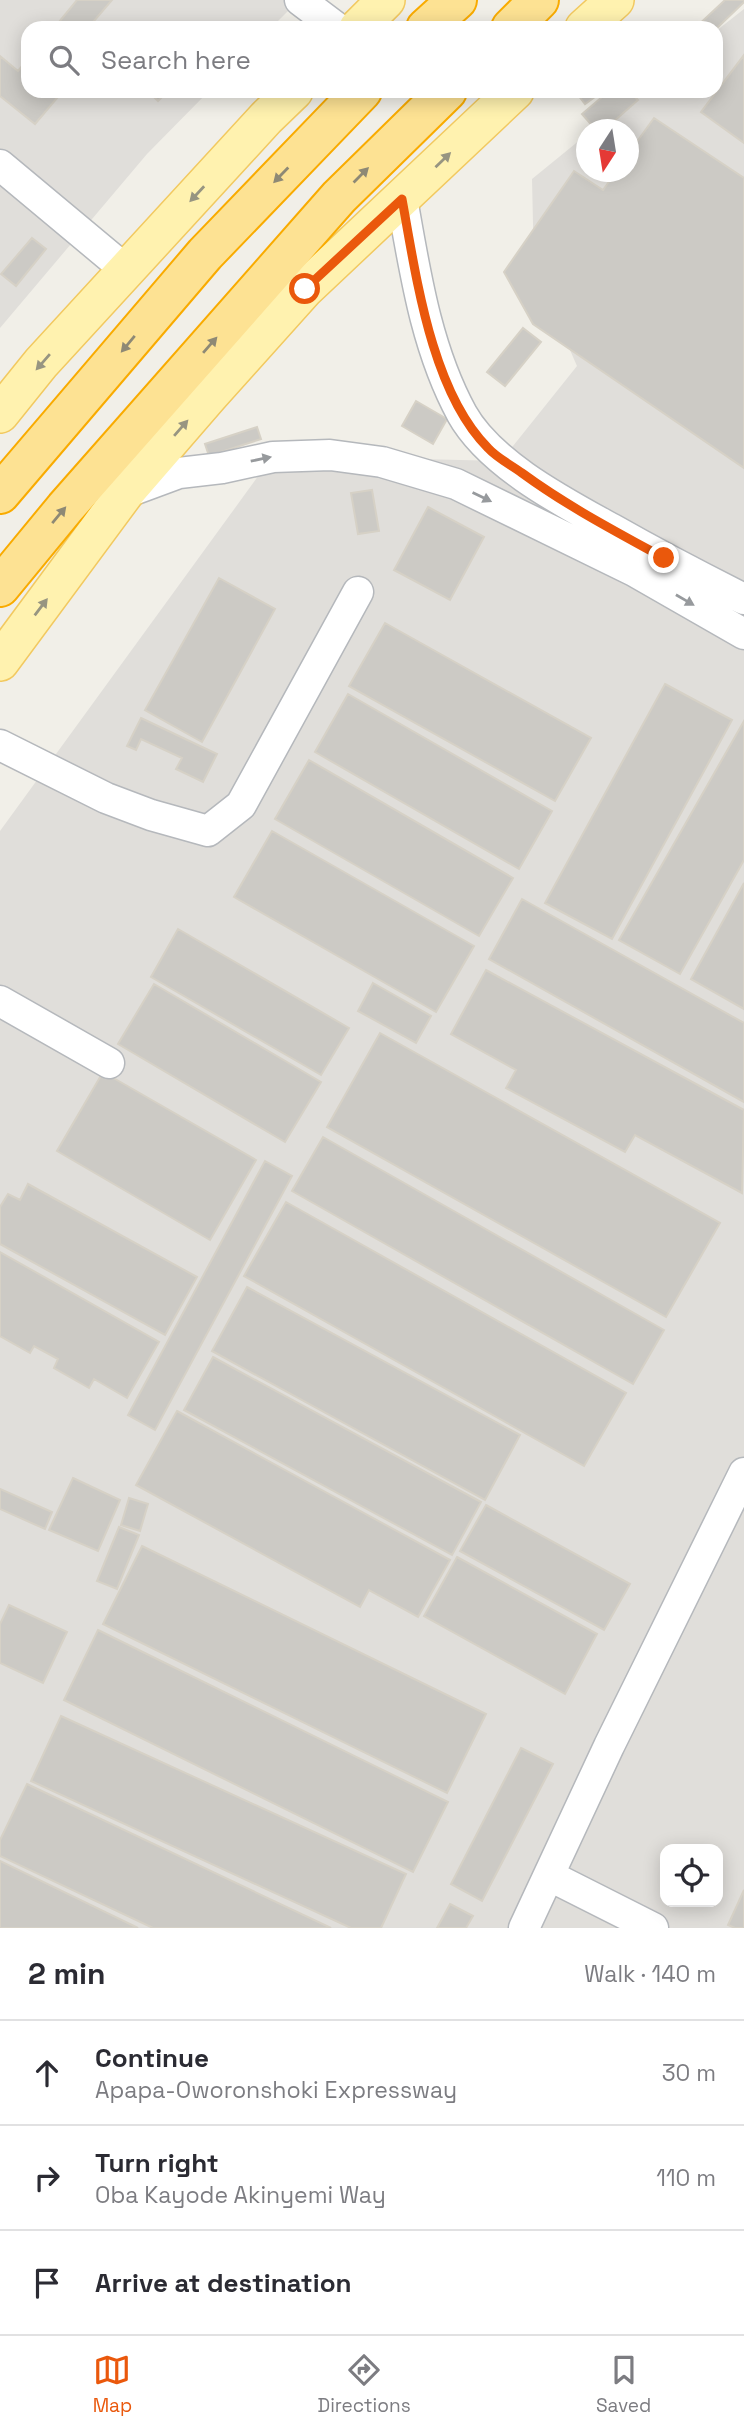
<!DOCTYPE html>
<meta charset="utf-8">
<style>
body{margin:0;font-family:"Space Grotesk",sans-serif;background:#f7f7f7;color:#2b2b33}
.controls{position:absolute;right:21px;bottom:21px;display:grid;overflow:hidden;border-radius:14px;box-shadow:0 4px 18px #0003}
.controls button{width:63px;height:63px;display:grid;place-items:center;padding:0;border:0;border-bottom:2px solid #e1e1e2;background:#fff;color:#2b2b33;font:35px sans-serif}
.compass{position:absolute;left:576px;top:119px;width:63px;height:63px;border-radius:50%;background:#fff;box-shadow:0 4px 18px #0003;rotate:192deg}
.stop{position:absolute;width:21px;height:21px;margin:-16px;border:5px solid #ea580c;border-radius:50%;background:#fff}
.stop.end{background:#ea580c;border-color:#fff;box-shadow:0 2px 7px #0008}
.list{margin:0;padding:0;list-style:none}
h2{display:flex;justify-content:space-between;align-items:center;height:91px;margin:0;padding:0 28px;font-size:30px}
h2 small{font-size:23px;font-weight:400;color:#7c7c81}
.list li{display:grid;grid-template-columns:46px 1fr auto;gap:21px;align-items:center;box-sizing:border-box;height:105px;padding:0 28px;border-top:2px solid #e1e1e2}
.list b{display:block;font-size:26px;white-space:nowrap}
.list p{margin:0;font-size:23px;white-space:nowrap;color:#7c7c81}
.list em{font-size:23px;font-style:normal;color:#7c7c81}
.icon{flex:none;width:38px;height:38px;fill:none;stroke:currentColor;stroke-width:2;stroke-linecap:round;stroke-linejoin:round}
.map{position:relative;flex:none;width:744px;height:1928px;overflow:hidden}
.search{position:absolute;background:#fff;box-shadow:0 4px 18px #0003;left:21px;right:21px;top:21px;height:77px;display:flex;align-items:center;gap:18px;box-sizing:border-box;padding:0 24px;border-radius:21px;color:#7c7c81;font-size:26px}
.sheet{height:406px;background:#fff}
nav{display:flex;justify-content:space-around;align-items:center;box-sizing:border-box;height:98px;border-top:2px solid #e1e1e2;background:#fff;font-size:19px;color:#7c7c81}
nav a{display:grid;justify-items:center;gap:4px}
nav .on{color:#ea580c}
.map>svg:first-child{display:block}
</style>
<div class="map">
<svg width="744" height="1928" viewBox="0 0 744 1928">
<rect width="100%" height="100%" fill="#f1efe8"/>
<path fill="#e0deda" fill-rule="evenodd" d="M0 0H299L271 28H28V91H209L147 154 0 328Z
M744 9V1928H0V831L267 464 420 459 501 461 577 366 534 268 532 179 586 135V172H628V130L594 129 641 91H716V31ZM665 1849H718V1902H665Z"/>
<path fill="#cccac5" stroke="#d6d1c6" stroke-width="2" d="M77 0H112L88 28H54Z
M725 0H744V2L716 29 695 28Z
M744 55V143L701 112Z
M0 56 18 71 28 59V91H63L35 124 0 96Z
M148 91H168L158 101Z
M575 91H603L585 104Z
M609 91H629L638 100 604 130H596L582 114Z
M654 118 744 178V468L533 324 504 272 574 171 603 190 616 172H628V154Z
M32 238 46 249 16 286 1 274Z
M523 328 541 342 505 386 487 372Z
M416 401 447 419 433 444 402 426Z
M257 427 261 439 209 456 205 444Z
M372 490 379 531 358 534 351 493Z
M428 507 484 537 450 600 394 570Z
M219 578 275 609 202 742 145 710Z
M385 623 591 738 555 801 349 686Z
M665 684 732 720 612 939 545 903Z
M348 694 552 811 519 869 315 752Z
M141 718 217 754 203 782 176 769 182 758 141 739 136 750 127 746Z
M744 721V860L680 974 619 940Z
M309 760 513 878 479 936 275 819Z
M272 831 474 946 436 1012 234 897Z
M744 883V1009L691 979Z
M522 899 744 1023V1102L489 959Z
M178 929 349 1028 321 1075 151 977Z
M486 970 744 1110 742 1193 635 1135 625 1152 506 1088 516 1070 451 1034Z
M373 983 431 1016 416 1043 358 1011Z
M154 984 321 1082 285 1142 118 1044Z
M380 1033 720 1223 666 1317 327 1127Z
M103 1072 256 1160 210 1240 57 1151Z
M323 1137 664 1330 633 1384 292 1191Z
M265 1161 292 1176 155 1430 128 1415Z
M28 1184 197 1277 165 1335 0 1244V1207L8 1194 20 1200Z
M286 1202 626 1393 584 1466 244 1276Z
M0 1252 159 1342 127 1398 94 1379 89 1388 54 1368 58 1359 34 1346 30 1353 0 1336Z
M247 1287 520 1435 485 1500 212 1351Z
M213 1357 481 1502 452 1555 184 1410Z
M177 1411 450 1560 418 1617 369 1590 360 1607 136 1485Z
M73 1478 120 1500 98 1551 49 1530Z
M0 1489 52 1512 45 1529 0 1509Z
M129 1498 148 1504 140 1531 121 1525Z
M486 1505 630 1584 604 1630 460 1551Z
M119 1527 139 1535 117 1589 97 1581Z
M142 1546 486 1714 447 1793 103 1624Z
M457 1557 597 1634 565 1694 424 1616Z
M9 1605 67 1632 43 1683 0 1663V1624Z
M98 1630 448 1802 413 1872 64 1700Z
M61 1716 406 1874 381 1928H351L31 1781Z
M521 1748 553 1764 482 1901 451 1884Z
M27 1784 331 1928H153L0 1856V1840Z
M0 1861 138 1928H0Z
M744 1890V1928H735L728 1925Z
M450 1904 473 1916 466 1928H437Z"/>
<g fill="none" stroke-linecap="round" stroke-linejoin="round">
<g stroke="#b5b8bc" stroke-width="33">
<path id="minor" d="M300 0 337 28
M0 165 127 271
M402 199C415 272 426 348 462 414 490 464 563 502 612 529 656 554 700 577 744 599
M125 493 179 473 222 468 273 457 330 455 382 462 456 484 634 571 744 634
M0 745 106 798 151 815 208 831 241 805 358 592
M0 1001 109 1063
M550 1876 653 1928
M524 1928 609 1746 744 1473"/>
</g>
<g stroke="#f2c960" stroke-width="40">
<path id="major" d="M358 28 386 0
M584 28 615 0
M0 414 41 363 266 118 294 91
M0 662 125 493 209 396 305 289 515 91"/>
</g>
<g stroke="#f9ab00" stroke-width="42">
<path id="highway" d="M426 28 457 0
M511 28 539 0
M0 494 205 254 362 91
M0 587 65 508 339 197 447 91"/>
</g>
<use href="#minor" stroke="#fff" stroke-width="30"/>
<use href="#major" stroke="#fff2af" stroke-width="37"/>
<use href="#highway" stroke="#fde293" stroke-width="38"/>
</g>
<defs><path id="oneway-solid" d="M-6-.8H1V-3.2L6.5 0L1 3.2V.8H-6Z" transform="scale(1.75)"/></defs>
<g fill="#979581">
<use href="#oneway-solid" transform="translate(443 160) rotate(-44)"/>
<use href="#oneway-solid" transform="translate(197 194) rotate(133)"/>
<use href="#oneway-solid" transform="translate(43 362) rotate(131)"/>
<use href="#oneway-solid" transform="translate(181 428) rotate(-49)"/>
<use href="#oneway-solid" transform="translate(41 607) rotate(-53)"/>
</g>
<g fill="#8e8975">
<use href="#oneway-solid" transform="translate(281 175) rotate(134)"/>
<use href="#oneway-solid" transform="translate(361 175) rotate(-45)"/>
<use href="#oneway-solid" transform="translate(128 344) rotate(130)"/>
<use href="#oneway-solid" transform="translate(210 345) rotate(-49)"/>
<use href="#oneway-solid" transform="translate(59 515) rotate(-50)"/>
</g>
<g fill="#979a9d">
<use href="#oneway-solid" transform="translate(261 459) rotate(-12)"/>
<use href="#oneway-solid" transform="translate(482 497) rotate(26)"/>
<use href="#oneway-solid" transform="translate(685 600) rotate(30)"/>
</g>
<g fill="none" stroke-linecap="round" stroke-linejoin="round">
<path stroke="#ea580c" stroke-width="9" d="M305 289 402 199C416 275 431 391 488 448 497 458 511 465 522 473 567 506 615 531 664 558"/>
</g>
</svg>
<div class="controls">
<button><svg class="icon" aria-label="locate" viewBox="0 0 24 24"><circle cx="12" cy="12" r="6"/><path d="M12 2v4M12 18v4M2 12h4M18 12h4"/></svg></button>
</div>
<svg class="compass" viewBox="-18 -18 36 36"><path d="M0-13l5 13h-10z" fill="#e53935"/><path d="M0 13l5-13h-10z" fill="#7c7c81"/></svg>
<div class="stop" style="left:305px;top:289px"></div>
<div class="stop end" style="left:664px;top:558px"></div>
<div class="search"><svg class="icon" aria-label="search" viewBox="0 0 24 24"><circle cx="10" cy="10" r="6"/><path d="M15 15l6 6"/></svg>Search here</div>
</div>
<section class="sheet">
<h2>2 min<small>Walk · 140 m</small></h2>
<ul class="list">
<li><svg class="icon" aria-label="ahead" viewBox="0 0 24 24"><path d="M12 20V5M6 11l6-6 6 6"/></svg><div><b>Continue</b><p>Apapa-Oworonshoki Expressway</p></div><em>30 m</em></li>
<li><svg class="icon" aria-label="right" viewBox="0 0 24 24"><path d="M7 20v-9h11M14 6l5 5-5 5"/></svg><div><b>Turn right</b><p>Oba Kayode Akinyemi Way</p></div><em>110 m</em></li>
<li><svg class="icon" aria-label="arrive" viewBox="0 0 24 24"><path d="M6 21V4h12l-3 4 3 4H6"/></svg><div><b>Arrive at destination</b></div></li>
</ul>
</section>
<nav>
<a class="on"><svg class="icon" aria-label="map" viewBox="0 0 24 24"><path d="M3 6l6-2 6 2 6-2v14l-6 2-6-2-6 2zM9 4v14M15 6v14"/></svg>Map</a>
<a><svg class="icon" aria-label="directions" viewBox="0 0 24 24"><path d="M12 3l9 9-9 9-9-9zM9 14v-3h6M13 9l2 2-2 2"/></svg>Directions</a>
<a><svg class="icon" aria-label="saved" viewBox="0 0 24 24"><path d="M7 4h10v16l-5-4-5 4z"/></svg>Saved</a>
</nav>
